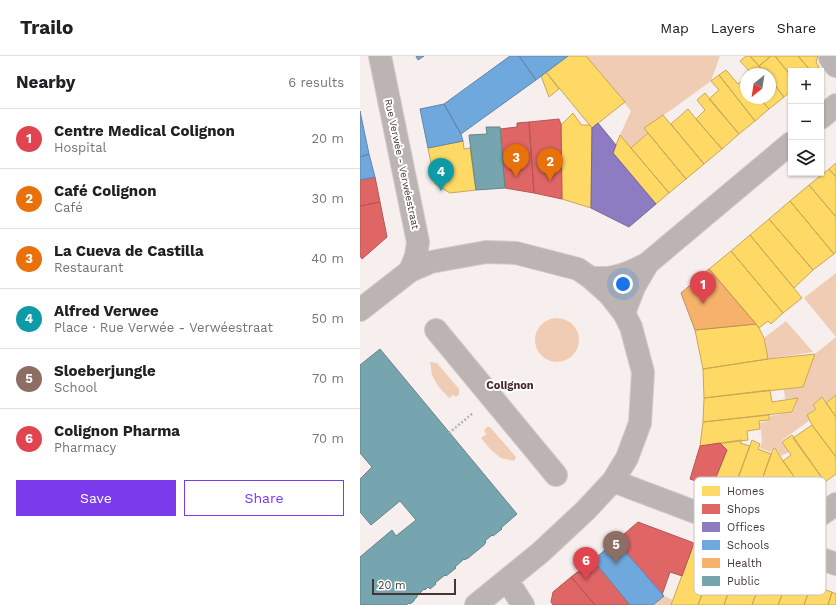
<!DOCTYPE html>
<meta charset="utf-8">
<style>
body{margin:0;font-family:"Work Sans",sans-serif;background:#f6f6f6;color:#202124}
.controls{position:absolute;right:12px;top:12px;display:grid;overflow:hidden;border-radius:0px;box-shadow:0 1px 3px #0004}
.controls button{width:36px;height:36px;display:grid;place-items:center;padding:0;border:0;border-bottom:1px solid #e0e0e0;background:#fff;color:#202124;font:20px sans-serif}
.compass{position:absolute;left:380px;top:12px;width:36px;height:36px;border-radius:50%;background:#fff;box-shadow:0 1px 3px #0004;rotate:210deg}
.scale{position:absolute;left:12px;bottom:10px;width:84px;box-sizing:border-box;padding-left:4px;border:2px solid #453635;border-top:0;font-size:11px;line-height:14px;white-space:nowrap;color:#453635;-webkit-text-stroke:3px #fff;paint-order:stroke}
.you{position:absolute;left:263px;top:228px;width:14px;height:14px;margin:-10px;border:3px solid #fff;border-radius:50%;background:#1a73e8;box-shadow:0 0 0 6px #1a73e833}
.badge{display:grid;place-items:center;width:26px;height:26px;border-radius:50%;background:#7c3aed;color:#fff;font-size:13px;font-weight:700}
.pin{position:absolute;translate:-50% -33px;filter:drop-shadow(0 1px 2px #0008)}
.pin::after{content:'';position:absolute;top:21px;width:14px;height:12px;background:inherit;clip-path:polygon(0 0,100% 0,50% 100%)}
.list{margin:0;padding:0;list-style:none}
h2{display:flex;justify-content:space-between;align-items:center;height:52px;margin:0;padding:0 16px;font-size:17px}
h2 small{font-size:13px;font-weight:400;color:#757577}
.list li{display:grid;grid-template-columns:26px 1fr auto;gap:12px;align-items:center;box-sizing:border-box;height:60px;padding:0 16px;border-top:1px solid #e0e0e0}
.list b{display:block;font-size:15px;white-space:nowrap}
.list p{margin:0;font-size:13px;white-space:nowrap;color:#757577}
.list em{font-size:13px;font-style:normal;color:#757577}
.actions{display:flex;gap:8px;padding:12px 16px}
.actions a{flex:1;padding:9px 0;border:1px solid #7c3aed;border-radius:0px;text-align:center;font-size:14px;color:#7c3aed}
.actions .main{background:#7c3aed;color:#fff}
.icon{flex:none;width:22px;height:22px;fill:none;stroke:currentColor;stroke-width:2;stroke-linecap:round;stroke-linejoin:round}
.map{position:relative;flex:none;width:476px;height:549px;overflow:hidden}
header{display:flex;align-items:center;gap:24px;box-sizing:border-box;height:56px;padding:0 20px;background:#fff;border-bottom:1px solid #e0e0e0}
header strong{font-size:19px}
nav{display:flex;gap:22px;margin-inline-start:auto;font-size:14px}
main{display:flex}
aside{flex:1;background:#fff}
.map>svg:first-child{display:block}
</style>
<header>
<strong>Trailo</strong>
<nav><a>Map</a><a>Layers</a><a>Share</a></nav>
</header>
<main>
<aside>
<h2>Nearby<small>6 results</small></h2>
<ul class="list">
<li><span class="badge" style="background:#e0444e">1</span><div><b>Centre Medical Colignon</b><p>Hospital</p></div><em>20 m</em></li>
<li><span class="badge" style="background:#e8710a">2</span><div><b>Café Colignon</b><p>Café</p></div><em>30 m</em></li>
<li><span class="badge" style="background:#e8710a">3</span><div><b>La Cueva de Castilla</b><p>Restaurant</p></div><em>40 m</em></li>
<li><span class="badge" style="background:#0f9aa8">4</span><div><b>Alfred Verwee</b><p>Place · Rue Verwée - Verwéestraat</p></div><em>50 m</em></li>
<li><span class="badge" style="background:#8d6e63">5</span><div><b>Sloeberjungle</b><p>School</p></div><em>70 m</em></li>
<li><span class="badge" style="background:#e0444e">6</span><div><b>Colignon Pharma</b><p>Pharmacy</p></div><em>70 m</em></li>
</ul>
<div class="actions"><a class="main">Save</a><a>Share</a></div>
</aside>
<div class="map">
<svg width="476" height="549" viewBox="0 0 476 549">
<rect width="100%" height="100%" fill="#f7eeee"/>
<path fill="#f0ccb4" d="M226 0H360L351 25 314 52 285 72 288 77 271 92 260 79 271 55Z
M476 217V281L444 242Z
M175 284a22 22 0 1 1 44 0a22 22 0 1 1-44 0Z
M426 265 453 296 408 303 404 282Z
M476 281V339L466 347 462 341 453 349 455 353 447 359 450 364 421 385 429 396 421 400 415 391 413 392 410 396 400 392 402 385 400 367 409 365 410 360 433 356 438 342 425 343 424 333 443 331 455 298Z
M70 306 77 307 99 333V338L96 341 93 339 89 342 78 330 72 319Z
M127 371H130L156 401 154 405 141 402 131 394 121 382 126 378 124 374Z
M304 540 313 544 311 549H293Z"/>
<path fill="#ffd966" stroke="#c7a857" d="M208 0H226L265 46 232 72 186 16Z
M386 0H390L406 18H392L380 5Z
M390 0H411L399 10Z
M411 0H415L431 20V35L424 41 410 23V18H406L399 10Z
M415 0H438L451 15H431V20Z
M438 0H458L456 6 459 11 454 15H451Z
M366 14 378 28 384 23 386 26V42H399L409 53 395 65 359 19Z
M186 16 199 33 189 41 181 20Z
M359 19 395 65 379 78 349 43 359 34 351 25Z
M410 23 424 41 409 53 399 42H410Z
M345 37 379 78 362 93 336 63 345 54 337 44Z
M328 53 336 63 362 93 344 108 311 68Z
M213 57 220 67 221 69H230L232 72 231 152 202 143 201 69Z
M303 59 344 108 326 123 284 72Z
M288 77 326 123 309 137 271 92Z
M260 79 309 137 296 148 253 97Z
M103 85 104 93 110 92 116 134 90 137 75 128 68 92Z
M476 107V121L469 113Z
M469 113 476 121V161L449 129Z
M449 129 476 161V196L474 198 430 145Z
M430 145 474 198 453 214 409 163Z
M409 163 453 214 434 232 390 179Z
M390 179 442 242 423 257 371 195Z
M371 195 423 257 411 268 408 265 399 272 349 213Z
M396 268 399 272 404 282 408 303 343 313 335 274Z
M455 298 443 331 344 342 343 313 408 303Z
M410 334 412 346 438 342 432 356 343 366 344 342Z
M476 339V361L466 347Z
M462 341 476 361V401L452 369 447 359 456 353 453 349Z
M409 359V364L399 365 400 373 387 375 388 384 340 390 343 366Z
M452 369 476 401V418L465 426 433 382Z
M432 379 465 426 447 439 423 405 431 399 422 386Z
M382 384 380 387 390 390 372 438 352 431 367 394 360 387Z
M392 384 400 388 398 393 411 398 394 446 372 438Z
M415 392 423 405 447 439 429 452 416 454 394 446 413 393Z
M334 487 358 495 338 549H311Z
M358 495 380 503 364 549H338Z
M380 503 405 512 392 549H364Z
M405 512 429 521 418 549H392Z
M429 521 451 529 444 549H418Z
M451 529 472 536 468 549H444Z
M472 536 476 538V549H468Z"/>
<path fill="#e06666" stroke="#b25857" d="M199 63 201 68 202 143 174 137 169 66Z
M169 66 174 137 145 132 140 73 157 71V67Z
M15 121 20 146 0 150V124Z
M20 146 27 181 2 203 0 200V150Z
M360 387 367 394 352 431 330 423 340 390Z
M278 466 334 487 322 520 310 516 302 539 256 485Z
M233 504 270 549H235L211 521Z
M211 521 235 549H193L191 546 193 536Z"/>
<path fill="#8e7cc3" stroke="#786798" d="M238 67 256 89 253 97 296 148 269 171 231 152 232 72Z"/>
<path fill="#6fa8dc" stroke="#6286aa" d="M56 0H64L58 4Z
M150 0H159L176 24 101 78 84 48Z
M159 0H208L176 24Z
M84 48 101 78 103 85 68 92 60 53Z
M0 55 9 98 0 101Z
M9 98 15 121 0 124V101Z
M256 485 304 540 293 549H270L233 504Z"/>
<path fill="#f6b26b" stroke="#c18d5b" d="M349 213 396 268 335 274 321 237Z"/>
<path fill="#76a5af" stroke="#67848a" d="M126 71H140L145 132 116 134 109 79 127 78Z
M20 293 157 458 141 472 142 473 133 480 132 479 125 485 126 486 124 489 107 503V502L105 504 104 503 95 511 96 512 86 520 85 519 75 527 76 528 70 533 68 531 65 534 64 533 57 540V541L54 544V545L50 548 49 547 46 549H0V501L32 474 36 480 56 464 40 445 11 469 0 456V423L12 411 0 397V309Z"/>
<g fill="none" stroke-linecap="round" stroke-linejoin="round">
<g stroke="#d3caca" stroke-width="24">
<path id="minor" d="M20 0 58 186 56 200 50 215
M470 2 476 10
M461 62 476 49
M231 222C237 222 242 222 248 222 262 220 276 214 288 207L431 87
M0 254 50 215 71 206 126 196 156 197 218 213 231 222 249 238 264 257 271 271 283 316 280 367 267 402 253 425 226 454 181 496 116 549
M264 257 274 231 288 207
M76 274 196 419
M253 425 433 493 476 508
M433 493 441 475 449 467 476 448
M147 524 163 549"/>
</g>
<path stroke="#b7b2b0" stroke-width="2.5" stroke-dasharray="2 2" stroke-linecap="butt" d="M89 377 113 357"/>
<use href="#minor" stroke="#bbb4b2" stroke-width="22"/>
</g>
<g text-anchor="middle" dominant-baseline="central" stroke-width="4" stroke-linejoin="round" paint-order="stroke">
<g font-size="10" fill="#453635" stroke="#fff">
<text transform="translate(42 108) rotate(78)">Rue Verwée - Verwéestraat</text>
</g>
<g font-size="11" font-weight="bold" fill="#4a2d2b" stroke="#fff">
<text x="150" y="329">Colignon</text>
</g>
</g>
<rect x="334" y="421" width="132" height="118" rx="6" fill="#fff" stroke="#c7c3c2" stroke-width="1"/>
<rect x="342" y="430" width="18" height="10" fill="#ffd966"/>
<rect x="342" y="448" width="18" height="10" fill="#e06666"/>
<rect x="342" y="466" width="18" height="10" fill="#8e7cc3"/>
<rect x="342" y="484" width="18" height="10" fill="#6fa8dc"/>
<rect x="342" y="502" width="18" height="10" fill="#f6b26b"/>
<rect x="342" y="520" width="18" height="10" fill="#76a5af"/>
<g font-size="11" fill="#453635">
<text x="367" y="439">Homes</text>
<text x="367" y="457">Shops</text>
<text x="367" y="475">Offices</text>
<text x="367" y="493">Schools</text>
<text x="367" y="511">Health</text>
<text x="367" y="529">Public</text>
</g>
</svg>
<div class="controls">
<button>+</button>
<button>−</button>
<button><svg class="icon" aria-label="layers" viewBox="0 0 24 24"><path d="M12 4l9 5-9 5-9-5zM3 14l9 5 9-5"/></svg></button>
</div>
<svg class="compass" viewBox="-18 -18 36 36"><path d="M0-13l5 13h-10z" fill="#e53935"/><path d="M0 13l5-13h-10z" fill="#757577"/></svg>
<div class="scale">20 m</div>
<div class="you"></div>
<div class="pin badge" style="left:343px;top:248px;background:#e0444e">1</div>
<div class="pin badge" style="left:190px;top:125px;background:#e8710a">2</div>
<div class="pin badge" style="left:156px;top:121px;background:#e8710a">3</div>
<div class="pin badge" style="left:81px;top:135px;background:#0f9aa8">4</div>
<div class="pin badge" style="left:256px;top:508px;background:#8d6e63">5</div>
<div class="pin badge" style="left:226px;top:524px;background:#e0444e">6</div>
</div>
</main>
